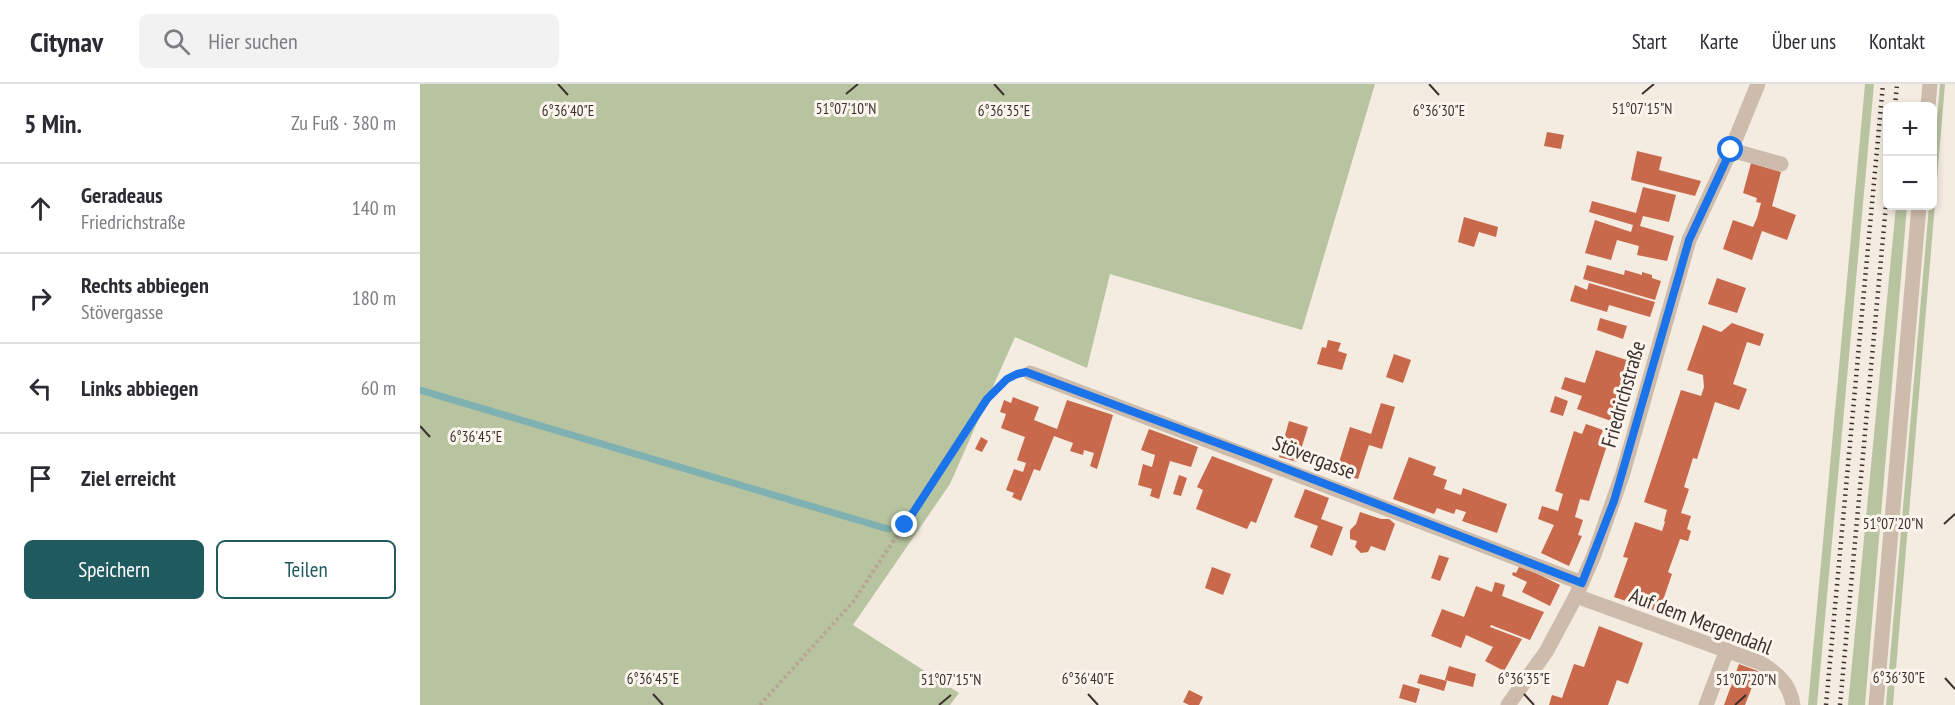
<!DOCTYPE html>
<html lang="de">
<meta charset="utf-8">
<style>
body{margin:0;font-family:"PT Sans Narrow",sans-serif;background:#f2f2f3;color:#2b2b33}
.controls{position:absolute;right:18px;top:18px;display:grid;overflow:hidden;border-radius:9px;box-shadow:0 3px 9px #0003}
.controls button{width:54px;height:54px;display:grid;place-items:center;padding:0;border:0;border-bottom:2px solid #e1e1e2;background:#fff;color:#2b2b33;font:30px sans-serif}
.stop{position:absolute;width:18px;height:18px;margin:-14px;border:4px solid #1a73e8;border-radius:50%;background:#fff}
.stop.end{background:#1a73e8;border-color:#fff;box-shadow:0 2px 6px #0008}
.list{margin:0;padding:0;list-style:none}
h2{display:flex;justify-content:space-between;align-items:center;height:78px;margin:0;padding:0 24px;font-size:26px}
h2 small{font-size:20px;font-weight:400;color:#7c7c81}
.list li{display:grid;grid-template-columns:39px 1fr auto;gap:18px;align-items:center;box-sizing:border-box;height:90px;padding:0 24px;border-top:2px solid #e1e1e2}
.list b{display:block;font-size:22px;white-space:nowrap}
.list p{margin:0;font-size:20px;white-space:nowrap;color:#7c7c81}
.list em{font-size:20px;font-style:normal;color:#7c7c81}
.actions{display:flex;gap:12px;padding:18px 24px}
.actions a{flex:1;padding:14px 0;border:2px solid #1f5a5e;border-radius:9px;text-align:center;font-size:21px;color:#1f5a5e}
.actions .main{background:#1f5a5e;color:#fff}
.icon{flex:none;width:33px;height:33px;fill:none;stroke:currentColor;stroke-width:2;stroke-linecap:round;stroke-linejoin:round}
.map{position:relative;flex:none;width:1535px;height:621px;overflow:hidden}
header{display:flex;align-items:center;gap:36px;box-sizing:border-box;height:84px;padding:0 30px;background:#fff;border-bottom:2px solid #e1e1e2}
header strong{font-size:28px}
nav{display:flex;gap:33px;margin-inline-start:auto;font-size:21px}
.search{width:420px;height:54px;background:#f2f2f3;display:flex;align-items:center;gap:15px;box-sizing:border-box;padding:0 21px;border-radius:9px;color:#7c7c81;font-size:22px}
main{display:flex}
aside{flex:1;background:#fff}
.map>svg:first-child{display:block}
</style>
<header>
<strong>Citynav</strong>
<div class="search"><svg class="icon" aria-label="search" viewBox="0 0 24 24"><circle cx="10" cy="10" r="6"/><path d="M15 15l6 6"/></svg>Hier suchen</div>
<nav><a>Start</a><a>Karte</a><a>Über uns</a><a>Kontakt</a></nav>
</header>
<main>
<aside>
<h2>5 Min.<small>Zu Fuß · 380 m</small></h2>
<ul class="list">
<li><svg class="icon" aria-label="ahead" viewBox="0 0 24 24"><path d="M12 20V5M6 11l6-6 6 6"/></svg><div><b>Geradeaus</b><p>Friedrichstraße</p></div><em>140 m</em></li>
<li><svg class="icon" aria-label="right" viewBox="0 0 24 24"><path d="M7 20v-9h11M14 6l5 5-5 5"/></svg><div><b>Rechts abbiegen</b><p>Stövergasse</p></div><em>180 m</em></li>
<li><svg class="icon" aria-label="left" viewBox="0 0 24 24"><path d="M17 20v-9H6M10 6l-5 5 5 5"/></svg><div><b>Links abbiegen</b></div><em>60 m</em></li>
<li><svg class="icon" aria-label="arrive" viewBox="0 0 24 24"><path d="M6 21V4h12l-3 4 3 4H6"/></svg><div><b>Ziel erreicht</b></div></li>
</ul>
<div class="actions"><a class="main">Speichern</a><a>Teilen</a></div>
</aside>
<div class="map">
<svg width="1535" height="621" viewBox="0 0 1535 621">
<rect width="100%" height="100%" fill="#f4ebe1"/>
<path fill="#b8c4a0" d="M0 0H955L882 246 690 190 667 284 595 253 530 400 433 541 539 609 530 621H0Z
M1445 0H1454L1397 621H1388Z
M1520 0H1525L1473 621H1466L1509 122H1512L1513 83Z
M1476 122H1487L1445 621H1428Z"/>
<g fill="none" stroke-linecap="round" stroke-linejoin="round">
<path stroke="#7fb0b2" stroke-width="7" d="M0 306 468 445"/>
</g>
<path fill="#c8694b" d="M1127 48 1144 51 1141 65 1124 62Z
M1217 67 1242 73 1239 86 1281 97 1275 112 1211 96Z
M1331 79 1361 88 1352 122 1376 131 1367 156 1342 147 1332 176 1303 165 1313 136 1333 143 1337 134 1341 119 1336 118 1337 114 1323 109Z
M1223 103 1256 111 1249 138 1223 132 1220 142 1254 152 1247 177 1217 171 1219 162 1197 156 1191 176 1165 169 1175 136 1211 148 1213 141 1169 128 1172 117 1216 129Z
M1044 133 1078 143 1076 153 1059 148 1054 163 1038 158Z
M1167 181 1204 191 1205 186 1222 191V188L1232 191V194L1241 197 1235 216 1163 195Z
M1297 194 1326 204 1317 229 1288 220Z
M1169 199 1235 218 1230 233 1189 221 1187 228 1150 217 1155 201 1167 206Z
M1180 234 1207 242 1203 255 1177 246Z
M1312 239 1344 250 1340 262 1327 258 1313 300 1327 305 1319 326 1295 318 1277 375 1273 374 1264 403 1269 405 1261 429 1271 432 1267 445 1271 447 1268 457 1260 455 1248 488 1252 490 1239 528 1194 513 1208 474 1203 473 1215 438 1242 447 1245 438 1244 437 1247 426 1224 418 1261 306 1281 312 1284 303 1283 291 1267 286 1283 241 1301 248Z
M908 256 921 259 918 267 927 270 922 286 897 280 902 263 906 264Z
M1176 266 1213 278 1194 338 1157 325 1162 312 1141 305 1145 293 1165 299Z
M974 270 991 276 983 299 966 293Z
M1135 312 1148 317 1143 332 1130 328Z
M593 313 619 323 614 336 637 345 647 316 693 331 677 385 670 382 674 369 664 366 663 371 650 367 653 359 634 352 620 387 614 385 601 417 592 413 594 409 586 406 594 385 603 388 606 379 597 376 605 353 581 344 586 330 580 328 584 316 591 319Z
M961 319 975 323 962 365 949 361 938 395 916 388 930 343 951 350Z
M869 337 888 343 877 378 859 373Z
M1166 340 1183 346 1180 355 1188 358 1169 417 1160 415 1155 433 1163 436 1158 451 1162 452 1149 482 1121 469 1134 441 1118 435 1122 422 1138 427 1143 410 1135 407 1154 347 1162 350Z
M729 345 778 363 771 383 750 377 739 415 730 412 732 405 718 401 723 380 732 383 735 371 721 366Z
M561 353 568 357 562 368 555 365Z
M792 372 853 395 836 439 831 437 827 445 776 425 783 406 777 403Z
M989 373 1016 383 1013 391 1027 396 1024 405 1041 411 1043 404 1087 420 1077 449 1042 437 1046 428 1036 425 1034 430 1017 424 1014 430 973 415Z
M759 391 767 394 761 412 753 410Z
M885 405 909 414 901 435 923 443 912 472 890 463 898 442 874 433Z
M940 428 961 435H969L975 440 965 467 951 462 948 468 941 469 935 463 937 457 930 455V446L936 440Z
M1019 471 1029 474 1020 497 1011 494Z
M1100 481 1140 501 1130 522 1102 508 1107 498 1092 491 1093 488 1096 489Z
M792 483 811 490 803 511 785 504Z
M1075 498 1085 501 1082 512 1124 528 1110 556 1071 541 1070 543 1102 555 1084 587 1065 577 1073 563 1046 551 1041 564 1011 552 1022 525 1044 533 1056 502 1072 508Z
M1179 542 1223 559 1208 600 1197 596 1188 621H1129L1132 611 1142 614 1154 580 1164 583Z
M1319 580 1338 587 1334 598 1325 621H1304Z
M1029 582 1056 590 1053 603 1025 596Z
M1000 590 1027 597 1024 607 997 599Z
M983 600 1000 605 996 619 979 614Z
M769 606 783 613 779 621H769L763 618Z"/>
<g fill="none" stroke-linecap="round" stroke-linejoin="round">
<path stroke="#b9a596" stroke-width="4" stroke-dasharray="3 3" stroke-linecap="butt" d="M340 621 433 518 559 327 577 304 592 292"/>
<path stroke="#cdbbac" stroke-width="15" d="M1508 22 1510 0
M1311 66 1361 80
M610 289 1162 499
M1156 512 1341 579C1358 590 1370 600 1373 621
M1088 621 1126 568 1156 512 1174 471 1203 389 1269 156 1311 66 1338 0
M1286 621 1307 566
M1456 621 1499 122"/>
<path stroke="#3b302b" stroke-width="4.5" stroke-dasharray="1.5 4.5" stroke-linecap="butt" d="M1475 22 1477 0
M1406 621 1463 0
M1420 621 1468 99"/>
</g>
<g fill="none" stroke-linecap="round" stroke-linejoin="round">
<path stroke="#1a73e8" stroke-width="8" d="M485 441 567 315 587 295 597 290 606 288 838 374 1162 499 1194 417 1269 156 1311 66"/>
</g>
<path fill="none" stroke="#3b302b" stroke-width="2" d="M138 0 148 11M574 0 584 11M1009 0 1019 11M426 10 438 0M1222 10 1234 0M0 342 10 353M1524 440 1535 430M1525 594 1535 605M233 610 243 621M668 610 678 621M1104 610 1114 621M519 621 531 611M1315 621 1326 611"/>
<g text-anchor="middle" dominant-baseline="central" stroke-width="6" stroke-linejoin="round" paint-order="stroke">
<g font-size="21" fill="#3b302b" stroke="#fbf5ee">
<text transform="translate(1203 310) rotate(-74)">Friedrichstraße</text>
<text transform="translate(894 373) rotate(21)">Stövergasse</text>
<text transform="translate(1281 537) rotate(21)">Auf dem Mergendahl</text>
</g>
</g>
<g font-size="15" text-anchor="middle" fill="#3b302b" stroke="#fbf5ee" stroke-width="6" stroke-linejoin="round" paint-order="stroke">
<text x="426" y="30">51°07'10"N</text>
<text x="1222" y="30">51°07'15"N</text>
<text x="584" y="32">6°36'35"E</text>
<text x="1019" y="32">6°36'30"E</text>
<text x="148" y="32">6°36'40"E</text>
<text x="56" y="358">6°36'45"E</text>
<text x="1473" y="445">51°07'20"N</text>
<text x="1479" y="599">6°36'30"E</text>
<text x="233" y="600">6°36'45"E</text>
<text x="668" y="600">6°36'40"E</text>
<text x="1104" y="600">6°36'35"E</text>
<text x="531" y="601">51°07'15"N</text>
<text x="1326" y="601">51°07'20"N</text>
</g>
</svg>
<div class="controls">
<button>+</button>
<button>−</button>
</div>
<div class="stop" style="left:1311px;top:66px"></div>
<div class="stop end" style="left:485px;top:441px"></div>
</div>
</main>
